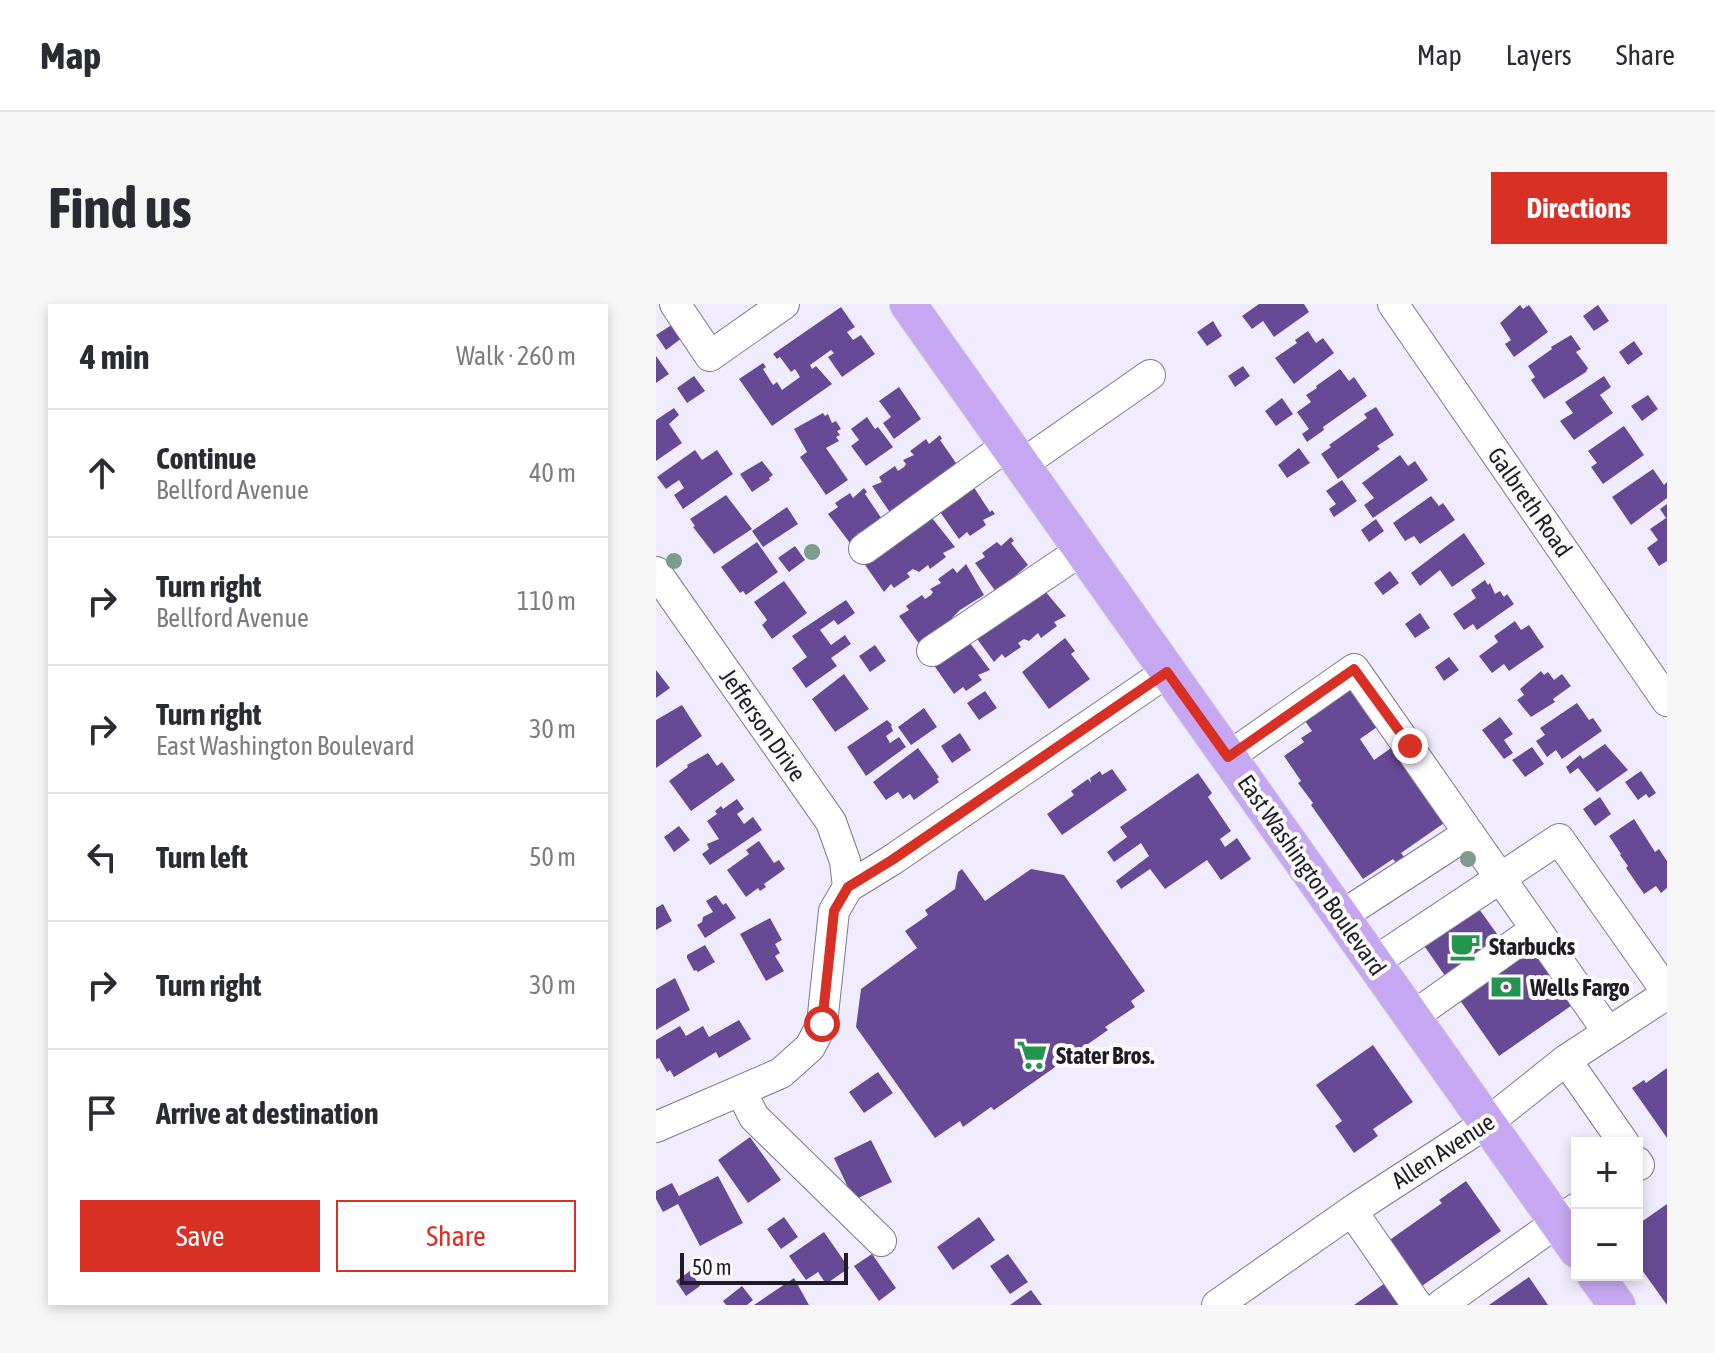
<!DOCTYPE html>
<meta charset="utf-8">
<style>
body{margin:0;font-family:"Asap Condensed",sans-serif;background:#f7f7f7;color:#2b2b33}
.controls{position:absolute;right:24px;bottom:24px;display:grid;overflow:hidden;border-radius:0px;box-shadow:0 4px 12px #0003}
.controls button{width:72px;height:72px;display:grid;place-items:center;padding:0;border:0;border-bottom:2px solid #e1e1e2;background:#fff;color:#2b2b33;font:40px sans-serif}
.scale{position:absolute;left:24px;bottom:20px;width:168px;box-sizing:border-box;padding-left:8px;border:4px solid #201c26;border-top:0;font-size:22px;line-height:28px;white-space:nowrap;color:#201c26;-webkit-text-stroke:6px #fcfcfc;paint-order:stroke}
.stop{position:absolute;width:24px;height:24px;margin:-18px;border:6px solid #d93025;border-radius:50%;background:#fff}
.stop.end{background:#d93025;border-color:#fff;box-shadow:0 2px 8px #0008}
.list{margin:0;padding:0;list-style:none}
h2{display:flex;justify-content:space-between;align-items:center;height:104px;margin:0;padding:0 32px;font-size:34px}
h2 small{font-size:26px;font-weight:400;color:#7c7c81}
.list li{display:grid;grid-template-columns:52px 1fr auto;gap:24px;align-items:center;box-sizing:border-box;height:128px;padding:0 32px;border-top:2px solid #e1e1e2}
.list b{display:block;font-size:30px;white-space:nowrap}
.list p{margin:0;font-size:26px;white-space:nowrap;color:#7c7c81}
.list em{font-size:26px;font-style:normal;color:#7c7c81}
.actions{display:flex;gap:16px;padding:24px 32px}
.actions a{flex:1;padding:18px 0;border:2px solid #d93025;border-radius:0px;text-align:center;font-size:28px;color:#d93025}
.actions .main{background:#d93025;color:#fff}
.icon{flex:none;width:44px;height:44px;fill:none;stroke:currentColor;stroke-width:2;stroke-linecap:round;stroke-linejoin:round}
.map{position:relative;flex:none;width:1011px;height:1001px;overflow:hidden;border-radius:0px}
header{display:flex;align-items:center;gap:48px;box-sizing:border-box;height:112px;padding:0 40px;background:#fff;border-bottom:2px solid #e1e1e2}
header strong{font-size:38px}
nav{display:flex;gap:44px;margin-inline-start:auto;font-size:28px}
.intro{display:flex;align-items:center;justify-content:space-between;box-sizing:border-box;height:192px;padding:0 48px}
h1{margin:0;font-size:56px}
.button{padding:20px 36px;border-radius:0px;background:#d93025;color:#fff;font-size:28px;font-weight:700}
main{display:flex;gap:48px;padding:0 48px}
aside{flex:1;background:#fff;border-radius:0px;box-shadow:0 4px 12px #0003}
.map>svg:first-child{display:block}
</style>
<header>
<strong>Map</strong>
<nav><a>Map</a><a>Layers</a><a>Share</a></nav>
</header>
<div class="intro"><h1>Find us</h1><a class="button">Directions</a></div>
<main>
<aside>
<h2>4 min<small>Walk · 260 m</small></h2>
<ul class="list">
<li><svg class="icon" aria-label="ahead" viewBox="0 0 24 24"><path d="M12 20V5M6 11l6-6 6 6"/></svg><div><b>Continue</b><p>Bellford Avenue</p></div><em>40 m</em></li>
<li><svg class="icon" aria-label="right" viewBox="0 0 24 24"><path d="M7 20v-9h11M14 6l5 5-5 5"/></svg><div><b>Turn right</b><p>Bellford Avenue</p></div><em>110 m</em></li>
<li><svg class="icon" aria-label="right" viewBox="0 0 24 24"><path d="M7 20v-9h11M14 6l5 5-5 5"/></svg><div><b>Turn right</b><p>East Washington Boulevard</p></div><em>30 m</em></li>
<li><svg class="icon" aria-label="left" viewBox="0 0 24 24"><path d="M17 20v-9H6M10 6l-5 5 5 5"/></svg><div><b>Turn left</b></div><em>50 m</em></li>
<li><svg class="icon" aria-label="right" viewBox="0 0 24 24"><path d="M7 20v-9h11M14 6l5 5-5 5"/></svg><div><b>Turn right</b></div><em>30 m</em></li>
<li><svg class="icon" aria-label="arrive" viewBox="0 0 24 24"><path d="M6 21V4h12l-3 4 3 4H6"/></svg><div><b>Arrive at destination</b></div></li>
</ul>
<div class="actions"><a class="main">Save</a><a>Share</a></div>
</aside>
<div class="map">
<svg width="1011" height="1001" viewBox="0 0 1011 1001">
<rect width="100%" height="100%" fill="#f1ecfd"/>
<path fill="#674a95" d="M603 0H648L653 8 618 33 607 17 596 25 586 12Z
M864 1 867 5 873 1 892 28 858 53 849 40 855 36 844 19Z
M942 1 953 17 938 27 927 12Z
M185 3 199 23 191 28 197 36 205 31 219 50 186 73 172 53 178 49 175 46 154 61 156 65 160 62 176 80 116 122 83 75 107 59 110 63 107 65 117 81 121 78 126 86 144 73 139 65 135 68 124 53 121 55 117 50Z
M557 17 566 32 551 42 541 28Z
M17 20 26 34 10 46 0 31Z
M652 27 660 39 667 34 678 49 638 80 619 54 641 39 639 36Z
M915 31 925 45 920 48 932 64 930 68 888 95 875 76 879 73 872 62 896 45 895 43Z
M978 37 987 50 972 61 963 48Z
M0 52 13 70 0 79Z
M587 62 594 72 579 83 572 72Z
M684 65 693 77 698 73 711 92 667 123 668 126 651 138 646 130 653 125 641 108 655 98 650 91 661 84 660 82Z
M38 72 49 87 31 99 21 84Z
M948 72 955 83 944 91 957 109 918 136 904 117 917 109 909 98Z
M243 83 265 115 238 135 227 119 235 113 223 97Z
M992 91 1002 105 986 117 975 102Z
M626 94 637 110 620 122 609 107Z
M720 103 738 131 721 142 724 145 682 175 665 150 675 143 673 141 711 114 708 110Z
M18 104 23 111 13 120 26 139 0 157V116Z
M167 109 169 112 172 110 176 119 180 117 185 125 181 127 184 131 180 133 183 137 170 144 192 176 170 191 144 153 151 148 138 125Z
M211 113 219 125 222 123 237 143 210 162 195 142 203 136 195 125Z
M968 122 988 151 947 180 935 163 941 159 932 147Z
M284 131 286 135 284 136 300 159 299 162 237 213 216 182 226 178 223 173 239 162 242 167 248 163 250 160 247 156 258 151 254 147 270 135 273 140Z
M643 144 654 159 631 174 622 161Z
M39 146 46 156 61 146 77 170 27 205 18 191 28 184 23 176 10 185 1 173Z
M744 151 752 162 759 157 772 176 717 214 708 201 718 194 706 179Z
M106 157 117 171 113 174 114 176 96 188 84 170Z
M997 165 1008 181 1011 178V194L975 221 956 193Z
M686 176 701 197 678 213 673 205 680 200 670 187Z
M317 182 334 208 336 206 339 210 327 216 330 221 314 232 311 228 303 235 282 205Z
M208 184 211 188 209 190 226 215 201 230 203 233 194 239 172 210 182 203 179 199 194 189 197 194Z
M70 191 96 225 58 250 37 223 39 222 34 215Z
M775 192 783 202 787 199 799 216 764 240 758 232 749 237 737 219Z
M1011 200V257L1003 262 991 244 1002 236 994 225 1010 214 1004 205Z
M131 203 142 220 107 243 96 227Z
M276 214 299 243 287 249 290 253 274 265 272 261 263 268 257 265 251 269 254 273 238 284 235 280 228 288 207 258 243 238Z
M720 215 728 227 713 238 705 226Z
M808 229 829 260 796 283 784 266 764 282 755 269Z
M355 233 358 237 355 239 372 261 340 288 319 259 329 253 326 249 341 238 345 242Z
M101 238 122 268 90 291 87 287 84 289 65 263Z
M139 242 149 256 133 268 122 254Z
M310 260 328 291 304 306 296 314 298 317 264 341 243 312 253 306 250 302 266 291 269 295 275 291 277 288 274 285 285 279 282 275 297 264 301 269Z
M734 267 743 279 727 291 718 279Z
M829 276 832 281 834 279 839 290 844 287 848 293 851 290 858 300 821 326 817 320 808 326 797 310 820 294 815 286Z
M128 277 151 309 116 335 106 321 111 316 98 298Z
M389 287 410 312 398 318 401 322 385 334 382 329 373 337 368 335 362 339 365 343 349 354 346 350 338 358 316 328Z
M190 296 199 309 182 321 178 316 164 326 175 341 189 331 195 340 175 354 181 362 150 384 136 364 151 353 136 332Z
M764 309 774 324 759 334 749 320Z
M859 317 865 326 873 321 888 343 853 367 848 360 836 369 823 352 842 338 838 332Z
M409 334 419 347 415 350 434 375 393 405 366 368Z
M314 339 334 366 322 371 326 376 310 387 307 383 298 390 277 360Z
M219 341 230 357 214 368 203 352Z
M793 353 803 366 788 377 779 363Z
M0 366 14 384 0 394Z
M885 367 888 371 892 368 898 376 906 370 915 382 897 395 899 398 875 413 861 396 868 391 864 385Z
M188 370 213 405 179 428 156 395Z
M693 385 710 409 713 406 724 421 704 435 718 456 738 442 791 517 745 549 749 554 741 560 737 555 707 575 655 501 657 499 642 479 645 477 628 452 648 438 645 434 656 427 649 417Z
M329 387 341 404 323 416 311 399Z
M921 399 933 416 937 414 946 427 906 455 900 446 891 453 880 437 889 431 884 424Z
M26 401 46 432 0 464V416Z
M268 404 281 423 255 441 242 423Z
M844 413 857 430 848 436 857 449 848 455 826 426Z
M231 416 236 421 235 422 237 427 230 432 234 439 243 433 250 443 210 472 191 443Z
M304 429 315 446 296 459 285 442Z
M949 440 972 466 941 488 922 464 914 470 910 463 924 451 927 455Z
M876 443 888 460 869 473 856 456Z
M262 444 283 473 281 475 283 478 258 496 254 490 247 495 242 488 230 496 217 478Z
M52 449 61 462 66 458 79 476 35 507 13 477 32 463 31 461Z
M456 465 471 486 406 531 391 510 418 491 415 487 432 475 435 479 434 474 444 467 446 471Z
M985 467 1000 489 993 494 990 490 982 496 969 478Z
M542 469 556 489 552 493 575 527 564 535 569 543 581 534 595 555 565 576 551 556 509 585 494 565 465 585 460 577 493 552 485 539 458 558 451 548 471 533 464 523Z
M944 493 955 510 939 522 927 505Z
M81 495 88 505 81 510 88 520 97 513 106 526 54 561 46 550 53 545 51 540 63 535 51 517 61 510 59 507 65 502 67 505Z
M978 515 999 548 1003 545 1011 557V584L1005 589 1000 582 988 590 970 564 972 562 964 551 965 550 953 532Z
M23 522 34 536 18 548 8 533Z
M103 537 118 559 123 556 129 565 108 580 110 583 104 587 102 584 90 593 71 566 93 550 90 546Z
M306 565 329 597 375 565 408 571 489 687 475 697 479 703 449 723 452 726 338 806 335 803 307 823 304 817 279 834 200 723 205 685 261 644 249 627 272 611 269 606 299 585 302 568Z
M60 591 67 601 70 599 80 614 49 634 41 621 46 618 47 613 57 608 50 597Z
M7 600 16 617 0 626V604Z
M823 605 849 641 794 679 769 643Z
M114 614 126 636 119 640 124 649 119 652 128 667 110 677 84 630Z
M877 634 922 697 843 752 799 689Z
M49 641 59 658 42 668 40 666 38 667 31 654V651Z
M19 674 34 706 0 726V685Z
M83 716 95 735 63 754 60 748 18 773 14 766 11 768 3 754 0 755V736L24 722 30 732 47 722 53 733Z
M717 741 757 798 717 825 722 832 698 849 679 822 686 817 660 781Z
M1011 764V834L976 784 988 776 990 779Z
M222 768 237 789 208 809 193 788Z
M94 833 125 876 92 899 62 856Z
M215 836 236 878 198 896 178 854Z
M62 872 87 919 44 942 22 900 7 908 0 895V887L16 879 23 892Z
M810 877 845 927 760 986 728 940 786 899 783 896Z
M1011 900V1001L981 959V921Z
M128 913 142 933 125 945 111 925Z
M323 913 339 936 297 966 281 943Z
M168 928 193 964 170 980 162 968 150 976 133 952Z
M216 950 240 984 223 997 198 962Z
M352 950 372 978 354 990 334 962Z
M34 967 44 982 30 992 20 977Z
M873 973 892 1001H833Z
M138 974 153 1001H98Z
M732 977 745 1001H698Z
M86 982 97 996 91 1001H70L67 997Z
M375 986 386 1001H354Z"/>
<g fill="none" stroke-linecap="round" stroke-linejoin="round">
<g stroke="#7f7791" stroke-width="32">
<path id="minor" d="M19 0 54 52 128 0
M737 0 1011 397
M365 161 494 71
M208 245 352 141
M0 268 175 518 189 557 192 583
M276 347 426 246
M572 453 698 365 952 728
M685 612 813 529
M718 658 903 535 1011 688
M756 713 880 625
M910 756 968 839
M85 787 98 813 225 937
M0 823 125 769 154 743 166 720 178 607 192 583 236 556 511 368
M981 858 983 861 981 862
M696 907 761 1001
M561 1001 700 904 831 819 910 756 1011 690
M785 1001 921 904"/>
</g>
<g stroke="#d2d2d4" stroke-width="38">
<path id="major" d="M252 0 921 946
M939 971 961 1001"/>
</g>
<use href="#minor" stroke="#fff" stroke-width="30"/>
<use href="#major" stroke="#c5a8f1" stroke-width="36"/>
</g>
<g fill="#7e9c8e">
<circle cx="156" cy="248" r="8"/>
<circle cx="18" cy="257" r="8"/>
<circle cx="812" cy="555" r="8"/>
</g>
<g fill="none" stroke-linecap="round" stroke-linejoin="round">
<path stroke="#d93025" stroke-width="10" d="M166 720 178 607 192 583 236 556 511 368 572 453 698 365 754 442"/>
</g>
<defs>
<g id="cafe-bare" transform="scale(2.4)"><path d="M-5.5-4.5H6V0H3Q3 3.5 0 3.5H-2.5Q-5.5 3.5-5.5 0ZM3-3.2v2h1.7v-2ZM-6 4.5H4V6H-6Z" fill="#24954f" stroke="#fcfcfc" stroke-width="2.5" paint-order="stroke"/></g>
<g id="bank-bare" transform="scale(2.4)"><path d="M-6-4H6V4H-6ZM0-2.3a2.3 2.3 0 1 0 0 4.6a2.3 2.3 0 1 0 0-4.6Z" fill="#24954f" stroke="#fcfcfc" stroke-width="2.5" paint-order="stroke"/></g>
<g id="supermarket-bare" transform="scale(2.4)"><path d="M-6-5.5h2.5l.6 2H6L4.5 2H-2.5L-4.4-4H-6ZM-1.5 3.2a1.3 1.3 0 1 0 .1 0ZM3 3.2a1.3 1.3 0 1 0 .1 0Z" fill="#24954f" stroke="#fcfcfc" stroke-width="2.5" paint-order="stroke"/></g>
</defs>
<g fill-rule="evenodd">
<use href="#cafe-bare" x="809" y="642"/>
<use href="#bank-bare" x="850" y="683"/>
<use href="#supermarket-bare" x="376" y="751"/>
</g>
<g text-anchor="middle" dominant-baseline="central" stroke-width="8" stroke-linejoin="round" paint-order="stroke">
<g font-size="24" fill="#201c26" stroke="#fcfcfc">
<text transform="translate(874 198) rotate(55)">Galbreth Road</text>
<text transform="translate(107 421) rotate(55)">Jefferson Drive</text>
<text transform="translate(656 571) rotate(55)">East Washington Boulevard</text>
<text transform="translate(787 847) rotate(-33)">Allen Avenue</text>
</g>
<g font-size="24" font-weight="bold" fill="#201c26" stroke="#fcfcfc" text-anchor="start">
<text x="833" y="642">Starbucks</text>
<text x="874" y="683">Wells Fargo</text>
<text x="400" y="751">Stater Bros.</text>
</g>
</g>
</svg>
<div class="controls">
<button>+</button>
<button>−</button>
</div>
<div class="scale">50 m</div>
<div class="stop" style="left:166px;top:720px"></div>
<div class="stop end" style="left:754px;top:442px"></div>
</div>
</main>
